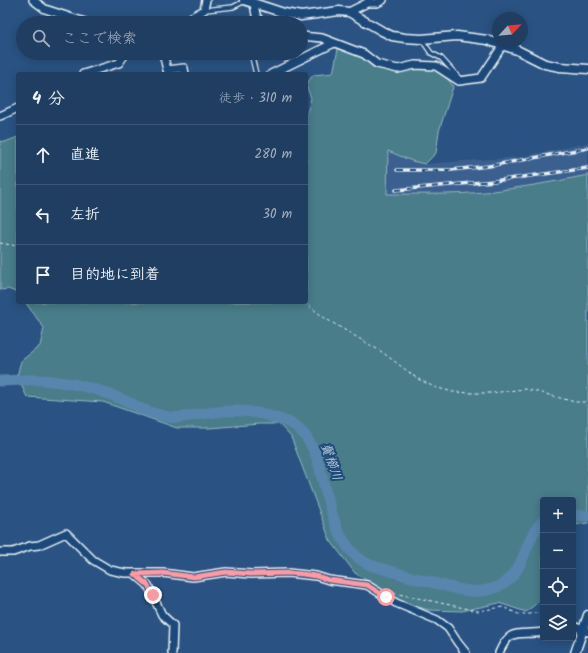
<!DOCTYPE html>
<html lang="ja">
<meta charset="utf-8">
<style>
body{margin:0;font-family:Kalam,"Klee One",sans-serif;background:#284568;color:#f1f3f6}
.controls{position:absolute;right:12px;bottom:12px;display:grid;overflow:hidden;border-radius:4px;box-shadow:0 2px 10px #0003}
.controls button{width:36px;height:36px;display:grid;place-items:center;padding:0;border:0;border-bottom:1px solid #3d5777;background:#203e62;color:#f1f3f6;font:20px sans-serif}
.compass{position:absolute;left:492px;top:12px;width:36px;height:36px;border-radius:50%;background:#203e62;box-shadow:0 2px 10px #0003;rotate:64deg}
.stop{position:absolute;width:12px;height:12px;margin:-9px;border:3px solid #ff9aa2;border-radius:50%;background:#fff}
.stop.end{background:#ff9aa2;border-color:#fff;box-shadow:0 1px 4px #0008}
.list{margin:0;padding:0;list-style:none}
h2{display:flex;justify-content:space-between;align-items:center;height:52px;margin:0;padding:0 16px;font-size:17px}
h2 small{font-size:13px;font-weight:400;color:#a2aebe}
.list li{display:grid;grid-template-columns:26px 1fr auto;gap:12px;align-items:center;box-sizing:border-box;height:60px;padding:0 16px;border-top:1px solid #3d5777}
.list b{display:block;font-size:15px;white-space:nowrap}
.list em{font-size:13px;font-style:normal;color:#a2aebe}
.icon{flex:none;width:22px;height:22px;fill:none;stroke:currentColor;stroke-width:2;stroke-linecap:round;stroke-linejoin:round}
.map{position:relative;flex:none;width:588px;height:653px;overflow:hidden}
.search{position:absolute;background:#203e62;box-shadow:0 2px 10px #0003;left:16px;top:16px;width:292px;height:44px;display:flex;align-items:center;gap:10px;box-sizing:border-box;padding:0 14px;border-radius:22px;color:#a2aebe;font-size:15px}
.panel{position:absolute;background:#203e62;box-shadow:0 2px 10px #0003;left:16px;top:72px;width:292px;height:232px;border-radius:4px}
.map>svg:first-child{display:block}
</style>
<div class="map">
<svg width="588" height="653" viewBox="0 0 588 653">
<rect width="100%" height="100%" fill="#2a5383"/>
<filter id="ink" filterUnits="userSpaceOnUse"><feTurbulence type="fractalNoise" baseFrequency=".025" numOctaves="2"/><feDisplacementMap in="SourceGraphic" scale="8" xChannelSelector="R" yChannelSelector="G"/><feConvolveMatrix kernelMatrix="1 2 1 2 8 2 1 2 1" color-interpolation-filters="sRGB"/></filter>
<g filter="url(#ink)">
<path fill="#3b6190" d="M588 143V175L528 186 484 192 430 194H387L388 151 412 161 425 164 521 157Z"/>
<path fill="#487d8a" stroke="#98b7c1" d="M338 49 359 55 374 68 402 72 416 67 439 70 451 83 453 87 439 131 436 153 425 164 412 161 388 151 387 194C419 194 452 195 485 192 520 188 554 182 588 175V523L573 525V500H543V598L526 612 499 603 462 611 429 610 401 602 355 573 330 540 291 437 279 424H259L209 428H177L103 402 27 397 17 376 21 361 40 346 44 328 25 302H306V115L307 114 311 98 306 85 313 75 333 73Z
M18 137V293L8 289 0 290V141L5 142Z"/>
<g fill="none" stroke-linecap="round" stroke-linejoin="round">
<path stroke="#5985ad" stroke-width="11" d="M0 381C14 381 28 379 41 380 54 381 69 383 82 386 96 389 117 397 130 403 133 404 136 406 139 408 147 412 159 415 168 417 182 419 196 414 209 413 233 409 254 410 276 418 283 420 290 422 295 426 310 437 317 455 321 473 329 504 336 548 368 564 374 567 381 568 387 570 403 575 418 579 434 583 458 589 479 598 503 584 526 570 524 538 543 521
M573 515 588 516"/>
<g stroke="#e8f1f8" stroke-width="6">
<path id="service" d="M205 10 233 7 245 1
M253 23 256 16
M422 40 431 53 441 58 460 79
M251 53 256 74"/>
</g>
<g stroke="#e8f1f8" stroke-width="10">
<path id="minor" d="M33 0 45 9 88 23
M367 3H377L383 0
M254 4 256 15 261 23
M349 12 367 3 369 0
M181 23 204 10 206 0
M301 36 322 38 364 54 377 64 398 69 415 65 436 66 459 81 481 78 503 45
M163 53 167 70 184 68 185 74
M83 74 119 63 126 53
M271 74 334 43
M0 116 18 108
M0 552H13L30 546 39 545 66 533 93 560 110 570 125 573H163L193 577 226 572 251 574 288 573 316 576 329 580 367 585 396 603 437 620 448 628 458 643 466 653
M135 574 148 585 162 615 173 625 172 653
M573 626 588 632
M499 653C510 626 520 636 543 632"/>
</g>
<g stroke="#e8f1f8" stroke-width="11">
<path id="tertiary" d="M244 0 284 13 301 16 339 11 349 12 382 31 392 36 405 38 421 39 457 36 487 40 517 50 545 64 560 67 588 69
M575 653 588 615"/>
</g>
<path stroke="#e8f1f8" stroke-width="1" stroke-dasharray="3 3" stroke-linecap="butt" d="M0 243 18 246
M304 302 326 319 382 352 418 379 434 387 453 392 473 393H492L524 389 534 391 575 402H588
M394 593 478 611 503 607 518 614H531L543 612"/>
<use href="#service" stroke="#1f4a7a" stroke-width="3.5"/>
<use href="#minor" stroke="#1f4a7a" stroke-width="7"/>
<use href="#tertiary" stroke="#1f4a7a" stroke-width="8"/>
<g stroke="#e8f1f8" stroke-width="3.5">
<path id="rail" d="M397 170H451L489 166 588 148
M396 190 494 181 588 168"/>
</g>
<use href="#rail" stroke="#1f4a7a" stroke-width="2" stroke-dasharray="6" stroke-linecap="butt"/>
</g>
</g>
<g fill="none" stroke-linecap="round" stroke-linejoin="round" filter="url(#ink)">
<path stroke="#ff9aa2" stroke-width="5" d="M153 595 148 585 135 574 163 573 194 577 226 572 251 574 288 573 302 574 316 576 329 580 367 585 386 597"/>
</g>
<g text-anchor="middle" dominant-baseline="central" stroke-width="4" stroke-linejoin="round" paint-order="stroke">
<g font-size="13" font-style="italic" fill="#d3e1ed" stroke="#1f4a7a">
<text transform="translate(331 462) rotate(71)">鬢櫛川</text>
</g>
</g>
</svg>
<div class="controls">
<button>+</button>
<button>−</button>
<button><svg class="icon" aria-label="locate" viewBox="0 0 24 24"><circle cx="12" cy="12" r="6"/><path d="M12 2v4M12 18v4M2 12h4M18 12h4"/></svg></button>
<button><svg class="icon" aria-label="layers" viewBox="0 0 24 24"><path d="M12 4l9 5-9 5-9-5zM3 14l9 5 9-5"/></svg></button>
</div>
<svg class="compass" viewBox="-18 -18 36 36"><path d="M0-13l5 13h-10z" fill="#e53935"/><path d="M0 13l5-13h-10z" fill="#a2aebe"/></svg>
<div class="stop" style="left:386px;top:597px"></div>
<div class="stop end" style="left:153px;top:595px"></div>
<div class="search"><svg class="icon" aria-label="search" viewBox="0 0 24 24"><circle cx="10" cy="10" r="6"/><path d="M15 15l6 6"/></svg>ここで検索</div>
<section class="panel">
<h2>4 分<small>徒歩 · 310 m</small></h2>
<ul class="list">
<li><svg class="icon" aria-label="ahead" viewBox="0 0 24 24"><path d="M12 20V5M6 11l6-6 6 6"/></svg><div><b>直進</b></div><em>280 m</em></li>
<li><svg class="icon" aria-label="left" viewBox="0 0 24 24"><path d="M17 20v-9H6M10 6l-5 5 5 5"/></svg><div><b>左折</b></div><em>30 m</em></li>
<li><svg class="icon" aria-label="arrive" viewBox="0 0 24 24"><path d="M6 21V4h12l-3 4 3 4H6"/></svg><div><b>目的地に到着</b></div></li>
</ul>
</section>
</div>
